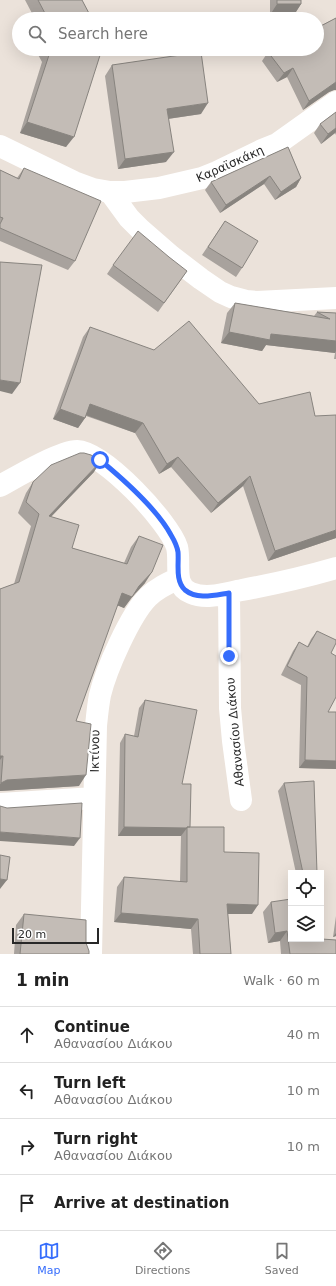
<!DOCTYPE html>
<meta charset="utf-8">
<style>
body{margin:0;font-family:"DejaVu Sans",sans-serif;background:#f2f2f2;color:#222}
.controls{position:absolute;right:12px;bottom:12px;display:grid;overflow:hidden;border-radius:0px;box-shadow:0 4px 16px #0002}
.controls button{width:36px;height:36px;display:grid;place-items:center;padding:0;border:0;border-bottom:1px solid #e0e0e0;background:#fff;color:#222;font:20px sans-serif}
.scale{position:absolute;left:12px;bottom:10px;width:87px;box-sizing:border-box;padding-left:4px;border:2px solid #282828;border-top:0;font-size:11px;line-height:14px;white-space:nowrap;color:#282828;-webkit-text-stroke:3px #fff;paint-order:stroke}
.stop{position:absolute;width:12px;height:12px;margin:-9px;border:3px solid #366dfc;border-radius:50%;background:#fff}
.stop.end{background:#366dfc;border-color:#fff;box-shadow:0 1px 4px #0008}
.list{margin:0;padding:0;list-style:none}
h2{display:flex;justify-content:space-between;align-items:center;height:52px;margin:0;padding:0 16px;font-size:17px}
h2 small{font-size:13px;font-weight:400;color:#767676}
.list li{display:grid;grid-template-columns:26px 1fr auto;gap:12px;align-items:center;box-sizing:border-box;height:56px;padding:0 16px;border-top:1px solid #e0e0e0}
.list b{display:block;font-size:15px;white-space:nowrap}
.list p{margin:0;font-size:13px;white-space:nowrap;color:#767676}
.list em{font-size:13px;font-style:normal;color:#767676}
.icon{flex:none;width:22px;height:22px;fill:none;stroke:currentColor;stroke-width:2;stroke-linecap:round;stroke-linejoin:round}
.map{position:relative;flex:none;width:336px;height:954px;overflow:hidden}
.search{position:absolute;background:#fff;box-shadow:0 4px 16px #0002;left:12px;right:12px;top:12px;height:44px;display:flex;align-items:center;gap:10px;box-sizing:border-box;padding:0 14px;border-radius:22px;color:#767676;font-size:15px}
.sheet{height:276px;background:#fff}
nav{display:flex;justify-content:space-around;align-items:center;box-sizing:border-box;height:56px;border-top:1px solid #e0e0e0;background:#fff;font-size:11px;color:#767676}
nav a{display:grid;justify-items:center;gap:2px}
nav .on{color:#366dfc}
.map>svg:first-child{display:block}
</style>
<div class="map">
<svg width="336" height="954" viewBox="0 0 336 954">
<rect width="100%" height="100%" fill="#ebe2da"/>
<g fill="none" stroke-linecap="round" stroke-linejoin="round">
<path stroke="#fff" stroke-width="22" d="M0 146 74 182 93 189 110 192H125L159 188 202 178 217 172 262 150 277 144 336 102
M110 192 129 218 140 229 171 256 201 279 220 292 231 297 246 301 257 302 336 298
M0 486C16 477 60 451 77 451 104 452 169 522 177 547 181 563 172 586 191 593 207 600 226 593 242 590 274 584 305 577 336 568
M229 593 230 708 233 741 241 800
M0 804 94 798
M91 954 96 726C97 716 98 705 100 695 106 670 130 615 148 597 157 588 168 583 179 578"/>
</g>
<path fill="#a8a29d" d="M25 0H82L92 19H35Z
M270 0H301V4L294 15H270Z
M336 18V90H334L329 92 303 110 287 77 277 82 262 61 268 52Z
M35 49H102L66 147 20 133 42 62Z
M112 65 201 114 168 119 166 162 118 169 105 76Z
M336 112V135L335 133 321 144 314 133 320 124Z
M288 147 301 178 296 187 275 200 264 184 220 213 205 190 211 182Z
M24 168 75 261 68 270 0 241V170L17 178Z
M225 221 242 268 236 277 202 255Z
M113 265 187 271 158 312 107 274Z
M235 303 314 316 317 312 336 313V359H334L335 353 266 345 262 351 221 343 227 313Z
M90 327 336 538 268 561 243 486 211 513 171 467 159 474 135 433 86 416 85 418 78 428 53 419 83 337Z
M94 472 51 517 72 548 124 563 131 547 139 536 145 583 133 596 124 608 117 605 76 721 79 786 0 791V589L14 584 31 526 18 513 26 493 33 482Z
M317 631 331 653 328 712 336 769 299 768 301 685 281 675 293 651 299 642 307 647 311 639Z
M145 700 182 784 190 827 224 852 252 914H228L231 954H193L191 929 114 922 117 887 124 877 180 882 181 836H118L120 743 125 734 134 736 139 708Z
M284 783 317 873H296L278 791Z
M271 902 322 939 336 954H281L280 941 268 943 263 912Z
M24 914 86 943 89 954H14L16 925Z
M336 916V936L333 937Z"/>
<path fill="#88847f" d="M277 4H301L294 15H270Z
M293 68 287 77 277 82 284 73Z
M336 82V90H334L329 92 303 110 309 101Z
M208 103 201 114 160 120 167 109Z
M27 122 74 137 66 147 20 133Z
M336 128V132L335 133 321 144 328 134Z
M174 152 166 162 118 169 125 159Z
M270 176 264 184 220 213 226 205Z
M301 178 296 187 275 200 281 192Z
M229 332 271 334 336 341V351L335 353 266 345 262 351 221 343Z
M0 380 20 383 12 394 0 391Z
M90 404 143 423 135 433 83 414Z
M60 409 85 418 78 428 53 419Z
M178 457 171 467 159 474 167 464Z
M101 461 94 472 41 527 49 516Z
M250 476 243 486 211 513 218 503Z
M336 530V538L268 561 275 551Z
M152 572 145 583 132 597 124 608 114 604 122 593 139 586Z
M0 756H3L0 760Z
M305 760 336 761V769L299 768Z
M86 775 79 786 0 791V784L1 783 7 780Z
M124 827 187 828 181 836H118Z
M0 832 80 838 74 846 0 841Z
M0 879 7 880 0 889Z
M227 904 258 905 252 914H221Z
M121 913 198 919 191 929 114 922Z
M287 931 280 941 268 943 275 933Z
M336 933V936L333 937Z"/>
<path fill="#c3bcb6" stroke="#88847f" d="M38 0H82L92 19H48Z
M277 0H301V4H277Z
M336 18V82L309 101 293 68 284 73 268 52 274 49H317V28Z
M48 49H102L74 137 27 122 50 52Z
M201 52 208 103 167 109 174 152 125 159 112 65Z
M336 112V128L328 134 320 124Z
M288 147 301 178 281 192 270 176 226 205 211 182Z
M24 168 101 201 75 261 0 228V224L3 218 0 217V170L19 179Z
M225 221 258 241 242 268 208 247Z
M138 231 169 257 187 271 164 303 113 265Z
M0 262 42 265 20 383 0 380Z
M235 303 330 319 317 312 336 313V341L271 334 270 340 229 332Z
M189 321 259 404 310 392 315 416 336 415V530L275 551 250 476 218 503 178 457 167 464 143 423 90 404 85 418 60 409 90 327 154 350Z
M80 453H84L91 455 101 461 49 516 79 525 72 548 127 564 139 536 163 545 152 572 139 586 132 597 122 593 76 721 91 724 86 775 7 780 1 783 3 756H0V589L19 582 39 514 26 502 33 482 51 465Z
M317 631 336 640V643L331 653 336 656V697L328 712H336V761L305 760 307 677 287 666 299 642 308 647Z
M145 700 197 710 182 784H191L190 827H187V828L124 827 125 734 138 737Z
M314 781 317 873H303L284 783Z
M82 803 80 838 0 832V806L7 808Z
M187 827H224V852L259 853 258 905 227 904 231 954H200L198 919 121 913 124 877 187 882Z
M0 855 10 857 7 880 0 879Z
M291 899V939H321V926L322 939 336 940V954H290L287 931 275 933 271 902Z
M24 914 86 920V943L89 951V954H20Z"/>
<g fill="none" stroke-linecap="round" stroke-linejoin="round">
<path stroke="#366dfc" stroke-width="5" d="M100 460C123 479 157 509 171 535 174 540 177 546 178 552 179 564 175 581 185 590 197 600 215 595 229 593V656"/>
</g>
<g text-anchor="middle" dominant-baseline="central" stroke-width="4" stroke-linejoin="round" paint-order="stroke">
<g font-size="12" fill="#282828" stroke="#fff">
<text transform="translate(230 164) rotate(-24)">Καραϊσκάκη</text>
<text transform="translate(235 732) rotate(-95)">Αθανασίου Διάκου</text>
<text transform="translate(95 751) rotate(-89)">Ικτίνου</text>
</g>
</g>
</svg>
<div class="controls">
<button><svg class="icon" aria-label="locate" viewBox="0 0 24 24"><circle cx="12" cy="12" r="6"/><path d="M12 2v4M12 18v4M2 12h4M18 12h4"/></svg></button>
<button><svg class="icon" aria-label="layers" viewBox="0 0 24 24"><path d="M12 4l9 5-9 5-9-5zM3 14l9 5 9-5"/></svg></button>
</div>
<div class="scale">20 m</div>
<div class="stop" style="left:100px;top:460px"></div>
<div class="stop end" style="left:229px;top:656px"></div>
<div class="search"><svg class="icon" aria-label="search" viewBox="0 0 24 24"><circle cx="10" cy="10" r="6"/><path d="M15 15l6 6"/></svg>Search here</div>
</div>
<section class="sheet">
<h2>1 min<small>Walk · 60 m</small></h2>
<ul class="list">
<li><svg class="icon" aria-label="ahead" viewBox="0 0 24 24"><path d="M12 20V5M6 11l6-6 6 6"/></svg><div><b>Continue</b><p>Αθανασίου Διάκου</p></div><em>40 m</em></li>
<li><svg class="icon" aria-label="left" viewBox="0 0 24 24"><path d="M17 20v-9H6M10 6l-5 5 5 5"/></svg><div><b>Turn left</b><p>Αθανασίου Διάκου</p></div><em>10 m</em></li>
<li><svg class="icon" aria-label="right" viewBox="0 0 24 24"><path d="M7 20v-9h11M14 6l5 5-5 5"/></svg><div><b>Turn right</b><p>Αθανασίου Διάκου</p></div><em>10 m</em></li>
<li><svg class="icon" aria-label="arrive" viewBox="0 0 24 24"><path d="M6 21V4h12l-3 4 3 4H6"/></svg><div><b>Arrive at destination</b></div></li>
</ul>
</section>
<nav>
<a class="on"><svg class="icon" aria-label="map" viewBox="0 0 24 24"><path d="M3 6l6-2 6 2 6-2v14l-6 2-6-2-6 2zM9 4v14M15 6v14"/></svg>Map</a>
<a><svg class="icon" aria-label="directions" viewBox="0 0 24 24"><path d="M12 3l9 9-9 9-9-9zM9 14v-3h6M13 9l2 2-2 2"/></svg>Directions</a>
<a><svg class="icon" aria-label="saved" viewBox="0 0 24 24"><path d="M7 4h10v16l-5-4-5 4z"/></svg>Saved</a>
</nav>
